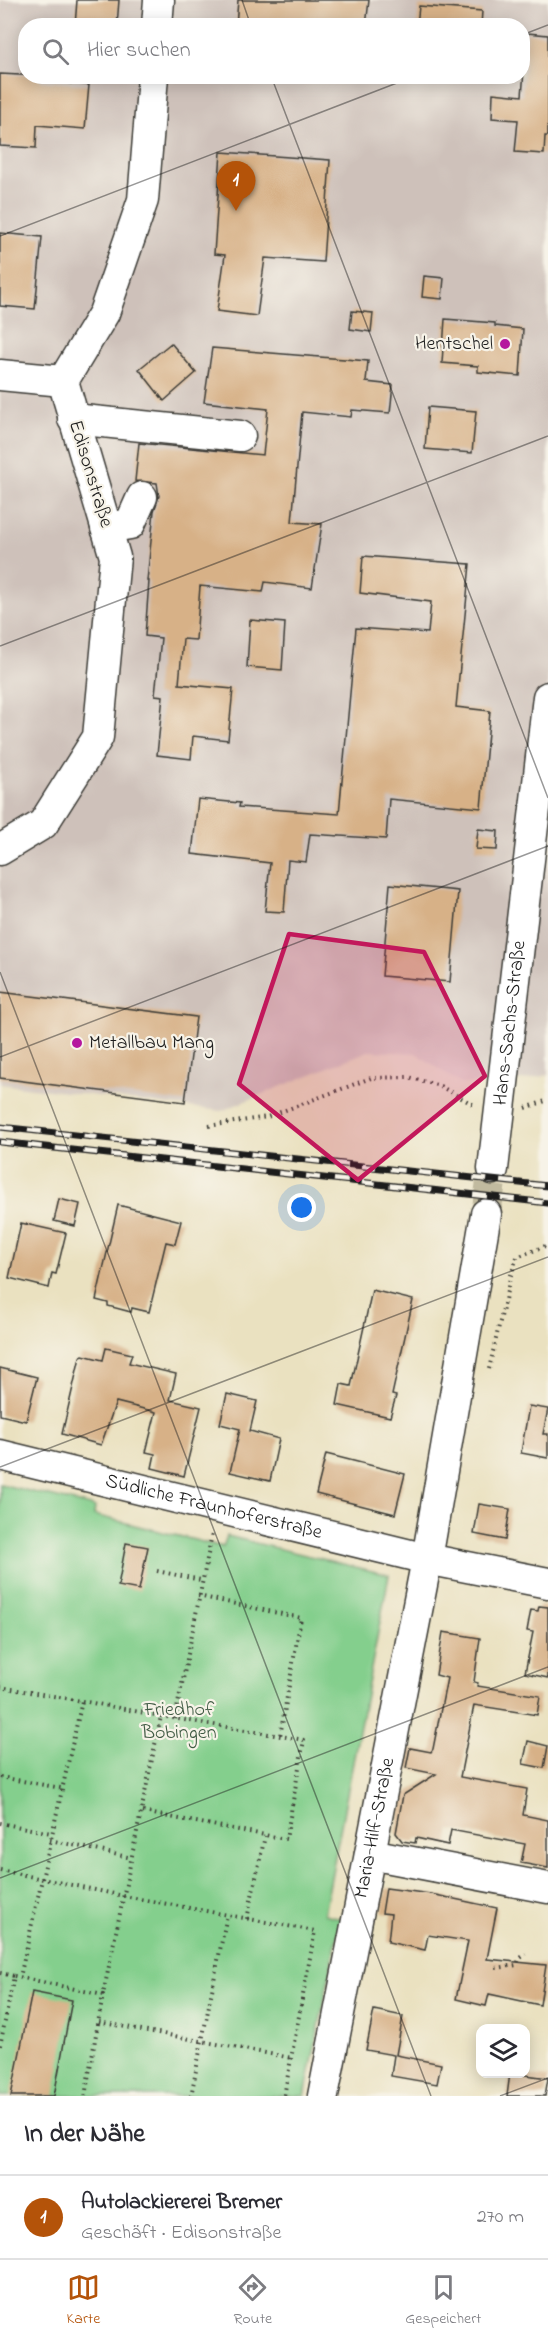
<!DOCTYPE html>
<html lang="de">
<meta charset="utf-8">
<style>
body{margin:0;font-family:"Indie Flower",sans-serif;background:#f2f2f3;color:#2b2b33}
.controls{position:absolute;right:18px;bottom:18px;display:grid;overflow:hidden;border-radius:12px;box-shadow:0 3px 15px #0003}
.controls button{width:54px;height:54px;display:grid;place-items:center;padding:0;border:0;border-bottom:2px solid #e1e1e2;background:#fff;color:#2b2b33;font:30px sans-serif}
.you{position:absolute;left:302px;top:1208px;width:21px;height:21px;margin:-15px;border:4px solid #fff;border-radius:50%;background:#1a73e8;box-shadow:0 0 0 9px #1a73e833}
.badge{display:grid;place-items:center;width:39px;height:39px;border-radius:50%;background:#b45309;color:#fff;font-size:20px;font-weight:700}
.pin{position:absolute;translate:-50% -50px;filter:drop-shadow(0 2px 3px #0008)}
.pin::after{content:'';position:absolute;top:32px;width:21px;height:18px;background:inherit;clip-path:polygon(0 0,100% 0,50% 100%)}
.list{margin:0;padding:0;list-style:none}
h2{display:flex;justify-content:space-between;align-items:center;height:78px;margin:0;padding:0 24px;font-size:26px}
h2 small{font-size:20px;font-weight:400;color:#7c7c81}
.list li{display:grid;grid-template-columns:39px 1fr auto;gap:18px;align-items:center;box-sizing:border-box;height:84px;padding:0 24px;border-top:2px solid #e1e1e2}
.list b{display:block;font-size:22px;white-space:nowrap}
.list p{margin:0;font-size:20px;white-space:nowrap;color:#7c7c81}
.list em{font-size:20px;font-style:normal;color:#7c7c81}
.icon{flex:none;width:33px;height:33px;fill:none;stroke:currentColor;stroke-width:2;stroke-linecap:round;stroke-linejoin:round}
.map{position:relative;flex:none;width:548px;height:2096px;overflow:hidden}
.search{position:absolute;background:#fff;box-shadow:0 3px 15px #0003;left:18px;right:18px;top:18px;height:66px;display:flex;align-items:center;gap:15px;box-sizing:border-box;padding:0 21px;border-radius:24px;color:#7c7c81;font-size:22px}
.sheet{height:162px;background:#fff}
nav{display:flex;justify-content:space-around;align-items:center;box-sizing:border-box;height:84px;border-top:2px solid #e1e1e2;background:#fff;font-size:16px;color:#7c7c81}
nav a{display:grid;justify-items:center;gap:3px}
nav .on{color:#b45309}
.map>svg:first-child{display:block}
</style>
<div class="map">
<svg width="548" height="2096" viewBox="0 0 548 2096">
<rect width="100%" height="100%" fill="#f7f3e8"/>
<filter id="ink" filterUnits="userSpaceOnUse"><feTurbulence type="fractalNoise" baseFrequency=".0167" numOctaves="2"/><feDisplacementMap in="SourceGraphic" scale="12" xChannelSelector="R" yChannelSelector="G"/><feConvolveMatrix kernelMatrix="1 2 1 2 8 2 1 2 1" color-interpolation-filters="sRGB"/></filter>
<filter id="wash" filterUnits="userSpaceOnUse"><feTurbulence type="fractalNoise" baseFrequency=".008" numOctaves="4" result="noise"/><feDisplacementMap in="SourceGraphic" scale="24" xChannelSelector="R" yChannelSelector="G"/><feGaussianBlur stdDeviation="1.35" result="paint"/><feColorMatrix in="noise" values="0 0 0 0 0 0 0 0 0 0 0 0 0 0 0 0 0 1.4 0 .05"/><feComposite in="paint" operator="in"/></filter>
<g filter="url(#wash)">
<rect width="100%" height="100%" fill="#eae1c0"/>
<path fill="#cec1ba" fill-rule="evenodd" d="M0 0H548V1075L525 1080 461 1084 416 1053 368 1051 221 1111 0 1084ZM26 26H522V76H26Z"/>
<path fill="#84cf8d" stroke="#507654" stroke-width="1.5" d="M0 1484 95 1507 94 1515 223 1547 227 1536 389 1575 324 1914 341 1918 305 2096H0Z"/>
<g id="blocks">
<path fill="#d7b187" d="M77 0H119L117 26H75Z
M238 0H369L366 26H236Z
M419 6 482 11 481 26H417Z
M527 33 548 35V136H545L544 154 515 152 518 120 492 118 493 93 522 96Z
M0 74 40 76V81L89 85 85 129 37 125 36 148 0 146Z
M221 152 330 160 323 262 265 258 257 316 217 311 225 255 214 254Z
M0 233 42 237 35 309 0 306Z
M424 276 444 278 442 299 422 297Z
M352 311 373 313 371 332 350 329Z
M445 319 495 323V326L523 329 520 376 478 372V366L442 363Z
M171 343 196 373 164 401 139 369Z
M212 348 368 361 366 382 393 385 390 413 352 410 351 417 302 412 292 522 322 524 312 588 265 582 263 592 200 586 196 640 183 639 179 684 233 689 228 740 193 736 191 759 157 755 163 696 155 695 161 638 145 636 149 581H147L154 511 159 496 157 483 135 481 139 443 263 455 268 409 204 402Z
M428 407 476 411 472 453 425 449Z
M363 556 470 564 456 707 490 711 481 808 389 799 386 839 310 834 306 862 288 860 284 912 265 911 270 863 192 854 198 799 240 803 239 807 339 814 356 628 428 633 431 602 360 593Z
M250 620 285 623 282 670 247 667Z
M478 829 498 831 497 850 476 849Z
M390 884 458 891 450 982 382 976Z
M0 992 196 1017 185 1102 0 1078Z
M59 1199 80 1204 75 1226 54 1221Z
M118 1205 181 1221 175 1244 166 1242 149 1312 132 1308 131 1312 108 1306V1303L96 1300Z
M21 1223 66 1233 56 1274 52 1273 49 1288 9 1278Z
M372 1290 413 1300 392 1395 396 1396 390 1417 337 1405 341 1384 351 1386Z
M106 1348 132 1354 129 1363 176 1374 170 1400 201 1407 184 1476 152 1468 155 1454 146 1452 156 1412 116 1402 101 1445 62 1434 80 1357 83 1355 103 1360Z
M0 1368 37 1377 26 1421 0 1415Z
M227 1394 257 1401 250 1431 279 1439 270 1481 230 1472 240 1429 220 1424Z
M529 1406 548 1409 543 1434H548V1458L521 1453Z
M326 1454 405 1474 395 1514 316 1494Z
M479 1504 510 1509 505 1540 474 1534Z
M126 1543 148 1547 139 1590 118 1586Z
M539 1606 548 1607V1678L525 1673 533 1632 527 1631 529 1620 531 1610 538 1611Z
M443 1632 480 1638 474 1682 478 1683 477 1686 540 1696 537 1715 474 1705 460 1777 527 1789 523 1815 548 1820V1868L521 1863 525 1844 451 1830 448 1845 416 1838 415 1843 402 1841 396 1833 403 1795 436 1774 406 1768 410 1748 431 1752 433 1749 447 1678 436 1675Z
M528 1741 548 1746 544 1768 523 1764Z
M386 1888 431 1894 497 1908 487 1959 546 1965 540 2005 489 1994 486 2006 456 1999 468 1941 428 1935 425 1950 388 1942 391 1914 382 1913Z
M32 1992 72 2000 54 2096H11Z
M374 2010 403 2016 396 2055 441 2064 437 2084 391 2076 394 2055 366 2050Z
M510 2073 548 2078 545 2096H507Z"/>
</g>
</g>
<g filter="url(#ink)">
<use href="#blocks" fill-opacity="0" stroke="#3b3a35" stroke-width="1.5"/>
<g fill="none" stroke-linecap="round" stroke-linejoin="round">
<path stroke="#c1ba9f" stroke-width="30" stroke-dasharray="30 15" stroke-linecap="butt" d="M486 1214 493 1169"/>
<g stroke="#3b3a35" stroke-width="33">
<g id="minor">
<path d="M157 26 159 0"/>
<path d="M0 375 63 381"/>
<path d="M73 419 240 436"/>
<path d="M106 528 130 524 142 497"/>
<path d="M0 850 43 824 98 737 115 557 63 381 104 313 143 200 153 76"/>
<path id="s1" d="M493 1169 548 697"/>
<path id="s2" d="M0 1455 427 1559 548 1583"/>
<path d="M370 1854 548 1888"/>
<path id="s3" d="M323 2096 427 1559 486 1214"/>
</g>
</g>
<path stroke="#3b3a35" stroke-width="4" stroke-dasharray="1.5 4.5" stroke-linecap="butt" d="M526 1108 548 1100
M209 1126 267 1117 371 1078 409 1077 440 1086 474 1105
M489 1369 510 1278 517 1257 548 1245
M157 1571 201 1580
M198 1596 301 1618 280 1736
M0 1687 82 1701 20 1977
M82 1701 161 1716 103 1995
M175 1719 212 1534
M0 1777 61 1788
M143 1812 286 1839 304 1740 161 1716
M0 1823 51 1833
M50 1840 132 1858
M0 1870 124 1896 315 1931 284 2096
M247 1919 265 1836
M496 1968 517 1965 519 1959 526 1954
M0 1973 14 1976 0 2046
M14 1976 103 1995 85 2096
M99 2022 292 2058
M191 2096 227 1915"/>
<use href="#minor" stroke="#fff" stroke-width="30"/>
<g stroke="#1c1c1c" stroke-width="7">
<path id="rail" d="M0 1127 548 1186
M0 1142 548 1203"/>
</g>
<use href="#rail" stroke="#f7f3e8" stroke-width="4.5" stroke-dasharray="14" stroke-linecap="butt"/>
</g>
</g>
<path fill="#c2185b" fill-opacity="0.2" stroke="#c2185b" stroke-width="4.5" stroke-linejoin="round" d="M289 934 424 952 485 1076 358 1180 239 1084Z"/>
<path fill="none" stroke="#1c1c1c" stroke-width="1.5" stroke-opacity="0.45" d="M242 0 251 26M522 35 548 25M271 76 548 798M0 236 415 76M0 646 548 436M0 972 431 2096M0 1057 548 846M0 1467 548 1257M0 1878 548 1667M500 2096 548 2078"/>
<g fill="#b5179e" stroke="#f7f3e8" stroke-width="2">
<circle cx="505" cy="344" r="6"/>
<circle cx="77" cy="1043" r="6"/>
</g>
<g text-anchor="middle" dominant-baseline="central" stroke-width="4.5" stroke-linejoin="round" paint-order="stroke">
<g font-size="20" fill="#1c1c1c" stroke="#f7f3e8" text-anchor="end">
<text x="493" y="344">Hentschel</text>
<text x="89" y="1043" text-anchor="start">Metallbau Mang</text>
</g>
<g font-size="20" fill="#1c1c1c" stroke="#f7f3e8">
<text transform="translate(90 474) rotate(73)">Edisonstraße</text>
<text stroke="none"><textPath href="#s1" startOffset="147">Hans-Sachs-Straße</textPath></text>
<text stroke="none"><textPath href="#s2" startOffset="220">Südliche Fraunhoferstraße</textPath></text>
<text stroke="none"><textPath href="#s3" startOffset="273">Maria-Hilf-Straße</textPath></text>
</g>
<g font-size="20" fill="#405b44" stroke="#f7f3e8">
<text x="179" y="1710">Friedhof<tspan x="179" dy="23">Bobingen</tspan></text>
</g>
</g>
</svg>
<div class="controls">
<button><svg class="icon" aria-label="layers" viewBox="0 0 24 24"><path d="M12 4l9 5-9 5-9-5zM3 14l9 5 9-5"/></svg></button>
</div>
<div class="you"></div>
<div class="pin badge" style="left:236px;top:211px">1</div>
<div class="search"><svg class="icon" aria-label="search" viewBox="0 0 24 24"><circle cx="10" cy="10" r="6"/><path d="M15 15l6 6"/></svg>Hier suchen</div>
</div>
<section class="sheet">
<h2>In der Nähe<small></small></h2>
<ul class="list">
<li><span class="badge">1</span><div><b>Autolackiererei Bremer</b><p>Geschäft · Edisonstraße</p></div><em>270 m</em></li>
</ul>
</section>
<nav>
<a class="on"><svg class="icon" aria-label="map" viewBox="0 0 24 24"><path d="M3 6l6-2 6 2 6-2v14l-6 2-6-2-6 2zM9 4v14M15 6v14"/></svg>Karte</a>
<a><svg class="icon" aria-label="directions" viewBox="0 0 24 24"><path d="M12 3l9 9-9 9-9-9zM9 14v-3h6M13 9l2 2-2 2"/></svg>Route</a>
<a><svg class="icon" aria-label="saved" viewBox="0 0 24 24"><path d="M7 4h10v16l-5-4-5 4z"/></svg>Gespeichert</a>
</nav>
